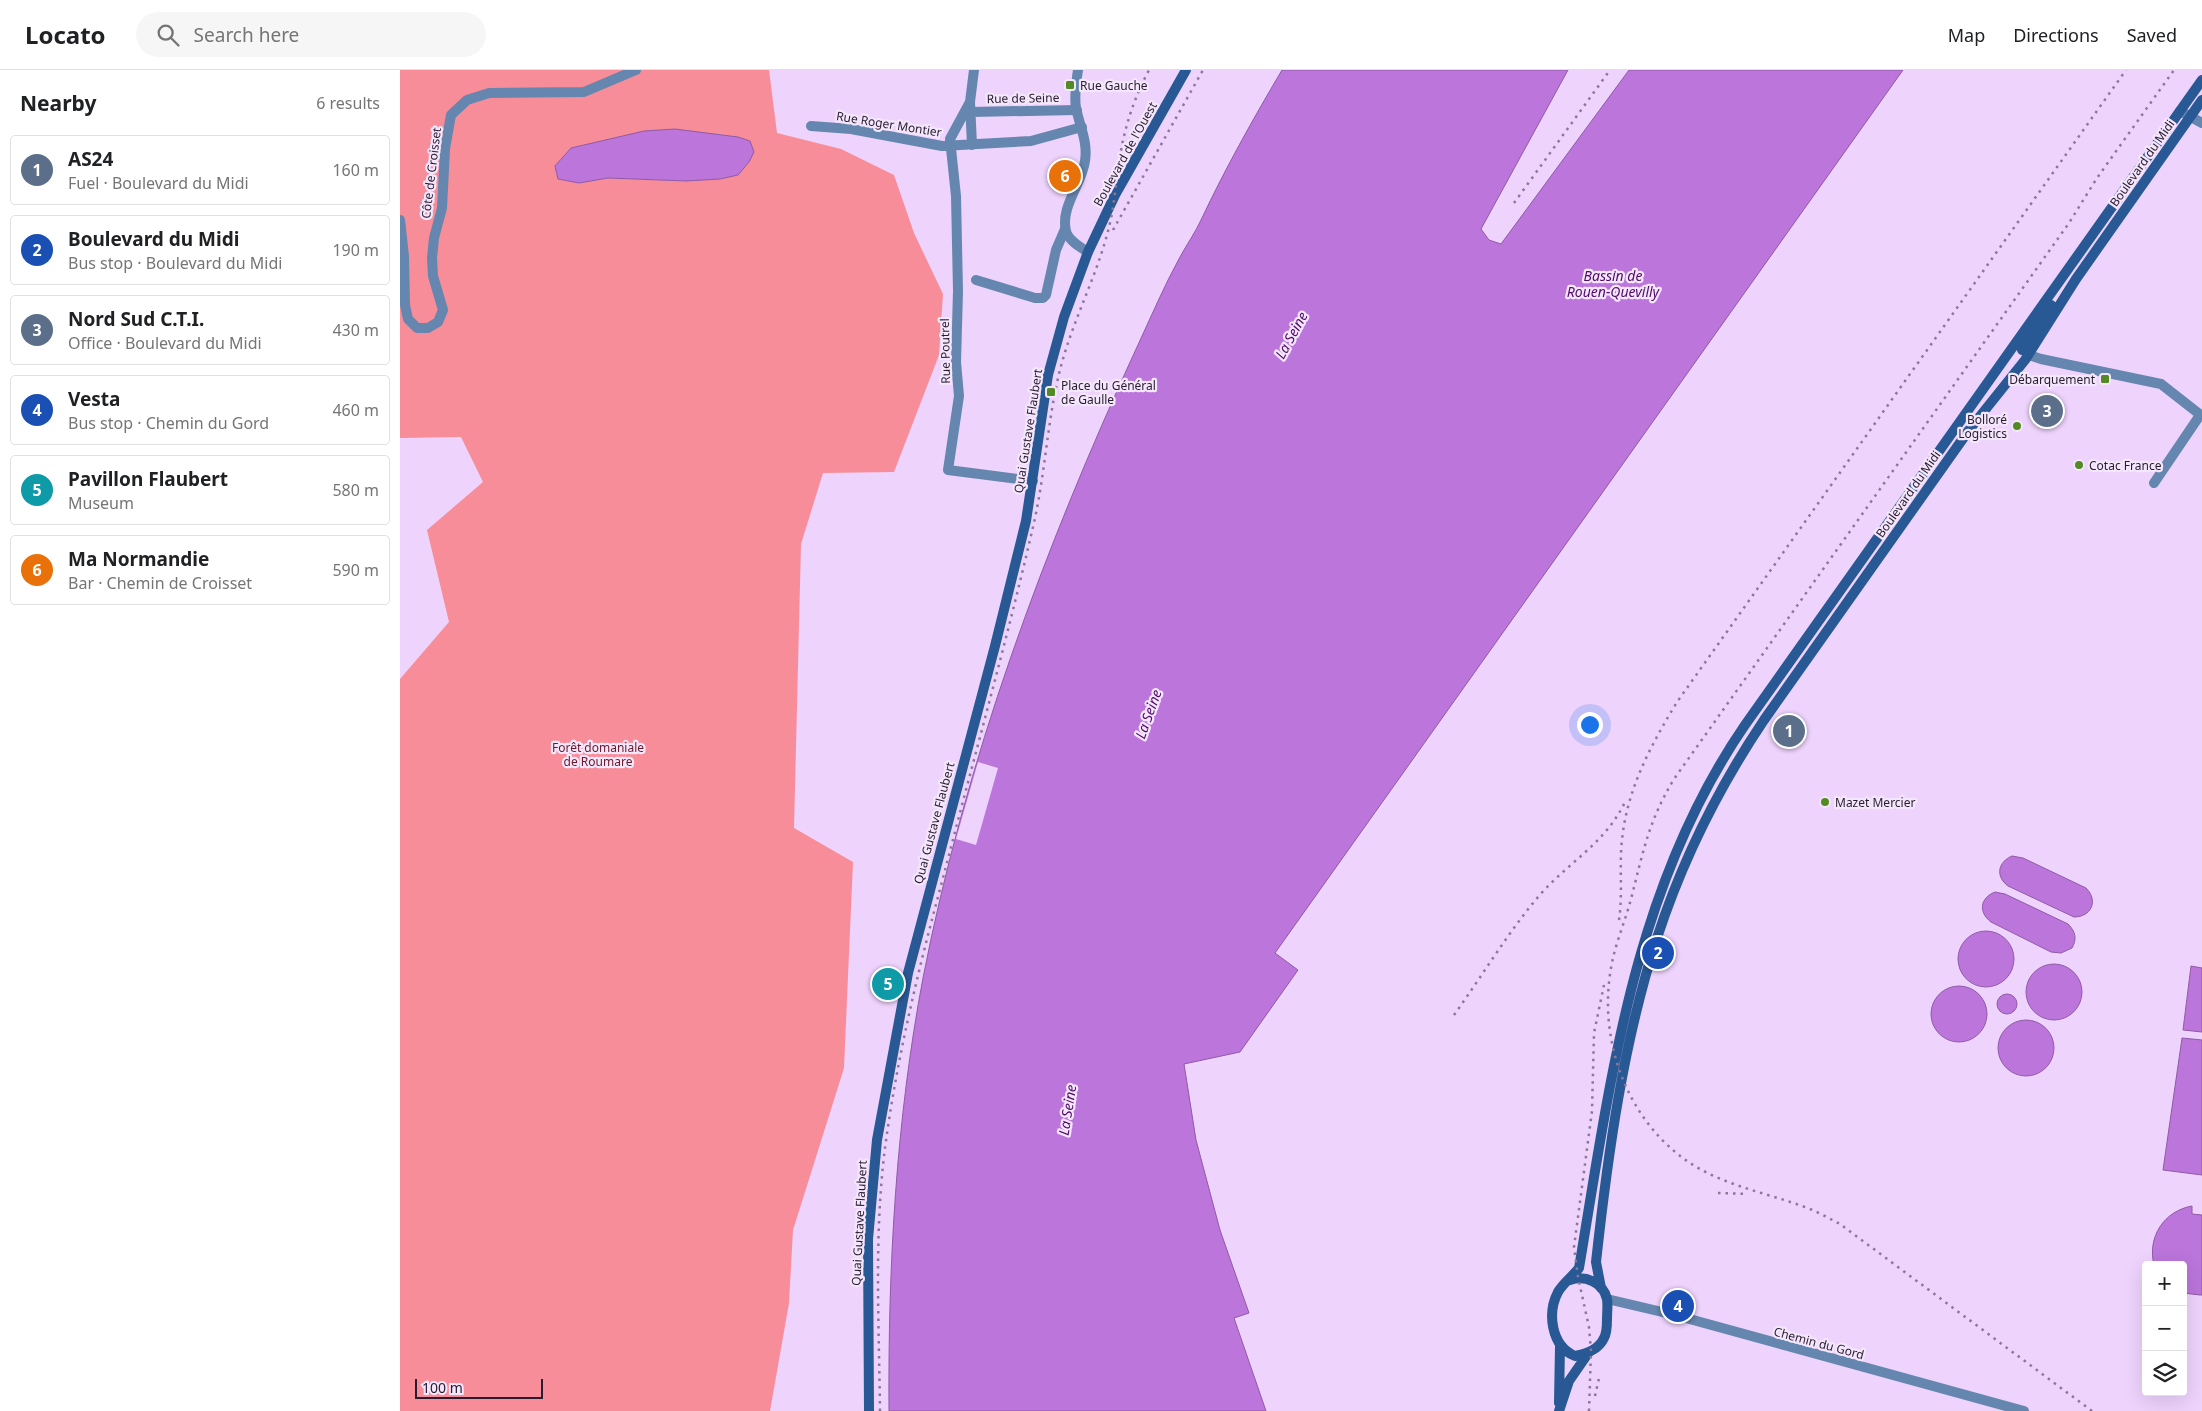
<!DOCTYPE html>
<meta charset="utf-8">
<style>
body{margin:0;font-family:"Noto Sans",sans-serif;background:#f6f6f6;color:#202124}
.controls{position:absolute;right:15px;bottom:15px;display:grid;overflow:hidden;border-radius:5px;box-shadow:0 5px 20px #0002}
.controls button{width:45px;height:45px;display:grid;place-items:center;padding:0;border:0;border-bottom:1px solid #e0e0e0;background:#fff;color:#202124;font:25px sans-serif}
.scale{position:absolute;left:15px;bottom:12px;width:128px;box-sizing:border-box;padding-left:5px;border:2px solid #291c2f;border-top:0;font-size:14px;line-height:18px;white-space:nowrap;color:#291c2f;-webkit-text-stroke:4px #f4e6fb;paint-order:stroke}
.you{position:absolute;left:1189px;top:654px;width:18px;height:18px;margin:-12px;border:4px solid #fff;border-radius:50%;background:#1a73e8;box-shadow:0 0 0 8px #1a73e833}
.badge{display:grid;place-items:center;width:32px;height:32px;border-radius:50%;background:#528a26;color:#fff;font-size:16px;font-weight:700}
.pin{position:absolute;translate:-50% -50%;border:2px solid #fff;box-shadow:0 1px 5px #0006}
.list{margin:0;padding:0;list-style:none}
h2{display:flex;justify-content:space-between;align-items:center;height:65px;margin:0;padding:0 20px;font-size:21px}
h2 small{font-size:16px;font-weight:400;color:#757577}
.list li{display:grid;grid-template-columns:32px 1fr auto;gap:15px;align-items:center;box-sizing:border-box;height:70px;margin:0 10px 10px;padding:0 10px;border:1px solid #e0e0e0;border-radius:5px}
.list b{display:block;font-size:19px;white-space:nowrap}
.list p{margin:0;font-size:16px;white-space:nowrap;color:#757577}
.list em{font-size:16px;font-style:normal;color:#757577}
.icon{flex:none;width:28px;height:28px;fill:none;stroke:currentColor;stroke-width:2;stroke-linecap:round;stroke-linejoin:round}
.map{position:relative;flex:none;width:1802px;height:1341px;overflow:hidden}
header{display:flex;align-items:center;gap:30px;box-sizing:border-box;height:70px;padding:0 25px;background:#fff;border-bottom:1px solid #e0e0e0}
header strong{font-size:24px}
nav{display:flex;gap:28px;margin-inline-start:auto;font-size:18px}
.search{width:350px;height:45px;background:#f6f6f6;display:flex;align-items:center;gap:12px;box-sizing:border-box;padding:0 18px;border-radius:28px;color:#757577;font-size:19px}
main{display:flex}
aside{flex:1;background:#fff}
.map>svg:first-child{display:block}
</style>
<header>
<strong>Locato</strong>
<div class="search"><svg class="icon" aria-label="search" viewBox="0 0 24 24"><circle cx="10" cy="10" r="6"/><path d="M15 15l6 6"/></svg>Search here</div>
<nav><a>Map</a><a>Directions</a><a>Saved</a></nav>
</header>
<main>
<aside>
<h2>Nearby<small>6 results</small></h2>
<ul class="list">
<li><span class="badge" style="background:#5c6f8a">1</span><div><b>AS24</b><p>Fuel · Boulevard du Midi</p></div><em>160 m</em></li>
<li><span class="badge" style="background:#1a4fb4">2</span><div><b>Boulevard du Midi</b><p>Bus stop · Boulevard du Midi</p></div><em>190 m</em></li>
<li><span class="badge" style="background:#5c6f8a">3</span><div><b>Nord Sud C.T.I.</b><p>Office · Boulevard du Midi</p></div><em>430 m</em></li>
<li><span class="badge" style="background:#1a4fb4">4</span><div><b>Vesta</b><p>Bus stop · Chemin du Gord</p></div><em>460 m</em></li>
<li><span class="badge" style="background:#0f9aa8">5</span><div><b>Pavillon Flaubert</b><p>Museum</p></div><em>580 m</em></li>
<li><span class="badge" style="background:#e8710a">6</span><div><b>Ma Normandie</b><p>Bar · Chemin de Croisset</p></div><em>590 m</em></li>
</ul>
</aside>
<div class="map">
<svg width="1802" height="1341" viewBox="0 0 1802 1341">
<rect width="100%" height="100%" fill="#eed3fc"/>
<path fill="#f78d98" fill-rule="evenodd" d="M0 0H369L377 63 441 79 494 105 514 163 543 224 539 285 494 402 423 403 401 474 394 758 453 792 444 998 393 1160 389 1233 370 1341H0V609L49 552 27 460 83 412 61 367 0 368ZM319 64 350 71 286 111 208 108 179 113 158 109 171 78 200 72Z"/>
<path fill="#bb75db" stroke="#8f5aa7" d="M882 0H1168L1081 159 1089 170 1101 174 1229 0H1503L875 883 898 900 840 982 784 994 796 1070 820 1160 849 1243 834 1248 866 1341H489C488 1197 496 1050 523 908 565 692 644 478 737 277 751 247 764 216 780 187 787 174 795 163 801 150 825 99 853 49 882 0Z
M275 59 338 67 350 71 354 82 349 92 338 105 320 109 286 111 208 108 179 113 158 109 155 96 171 78 244 61Z
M1612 786 1623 788 1686 818C1699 831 1691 847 1674 847L1608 816C1595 806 1598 792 1612 786Z
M1595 822 1605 824 1668 854C1676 862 1677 869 1672 878L1661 883 1651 882 1591 852C1578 842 1580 828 1595 822Z
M1558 889a28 28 0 1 1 56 0a28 28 0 1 1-56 0Z
M1626 922a28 28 0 1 1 56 0a28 28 0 1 1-56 0Z
M1791 896 1802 898V962L1783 960Z
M1531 944a28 28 0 1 1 56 0a28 28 0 1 1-56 0Z
M1597 934a10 10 0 1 1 20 0a10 10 0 1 1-20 0Z
M1598 978a28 28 0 1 1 56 0a28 28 0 1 1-56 0Z
M1782 968 1802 970V1105L1763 1100Z
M1792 1136V1144L1802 1145V1225H1800L1783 1223V1195H1754C1747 1167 1764 1141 1792 1136Z"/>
<path fill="#eed3fc" d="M578 692 598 698 576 775 556 769Z"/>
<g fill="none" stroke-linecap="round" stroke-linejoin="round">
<path stroke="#6586ae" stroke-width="10" d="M570 32 550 69 556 126 558 221 556 292 559 326 548 400 633 411
M1780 41 1802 53
M571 42 677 40
M411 56 451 59 542 76 631 71 682 57
M572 75 570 32 574 0
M576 210 635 228H643L646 225 656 180 665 159
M1754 413 1800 345
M1207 1229 1275 1245 1624 1341"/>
<path stroke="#6586ae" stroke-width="10" d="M678 0C676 13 674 26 676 38 680 57 688 72 685 91 682 114 660 137 666 161 668 170 680 177 688 182
M0 150 4 186 5 235 8 249 17 258H28L38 252 43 240 33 206 32 188 34 168 42 138 45 79 51 45 67 30 89 23 184 22 236 0
M1629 285 1641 289 1761 314 1802 346"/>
<path stroke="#285994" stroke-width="10" d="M1622 280 1651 235
M1170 1210C1185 1205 1203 1212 1207 1229 1208 1235 1207 1243 1207 1249 1207 1255 1207 1263 1204 1268 1199 1279 1186 1284 1175 1286 1151 1276 1147 1243 1158 1222 1163 1213 1173 1206 1179 1198 1211 1008 1233 818 1345 655L1802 10
M1201 1218 1196 1192C1208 1083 1223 973 1257 868 1282 791 1319 717 1364 650L1569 360 1625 290 1676 209 1802 30
M1159 1333 1160 1276
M469 1341 468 1169 477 1070 508 903 595 576 626 451 648 305 664 247 688 182 715 125 786 0
M1159 1341 1169 1311 1189 1282"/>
<path stroke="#8c7896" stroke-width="2.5" stroke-dasharray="2.5 5" stroke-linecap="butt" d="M1114 133 1210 0
M713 160 803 0
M1219 850C1223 823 1219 796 1222 770 1227 719 1251 675 1277 632L1726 0
M1054 945C1082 906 1107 864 1138 827 1167 793 1205 774 1225 732
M1318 1123 1348 1124
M1195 1326 1199 1308
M480 1341C479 1254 474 1165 485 1078 497 987 519 897 543 808 573 691 606 574 633 457 645 406 647 354 659 304 671 253 697 207 709 157 714 138 715 119 718 101 722 65 732 32 749 0
M1189 1341 1191 1281 1189 1257 1178 1207 1174 1177 1192 1041 1194 963 1204 915
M1692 1341 1440 1154C1430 1149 1420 1143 1410 1139 1369 1123 1327 1117 1290 1093 1227 1051 1198 971 1211 898 1215 874 1225 852 1231 829 1243 783 1248 752 1274 709L1669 153 1697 108 1774 0"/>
</g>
<g fill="#528a26" stroke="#f4e6fb" stroke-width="2">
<rect x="665" y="10" width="10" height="10" rx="2.5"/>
<rect x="1700" y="304" width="10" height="10" rx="2.5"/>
<rect x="646" y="317" width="10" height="10" rx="2.5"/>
<circle cx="1617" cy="356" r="5"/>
<circle cx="1679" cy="395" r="5"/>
<circle cx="1425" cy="732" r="5"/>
</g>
<g text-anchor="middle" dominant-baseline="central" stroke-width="4.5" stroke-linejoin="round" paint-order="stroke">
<g font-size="12" fill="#291c2f" stroke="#f4e6fb" text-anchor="start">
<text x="680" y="15">Rue Gauche</text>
<text x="1695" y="309" text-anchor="end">Débarquement</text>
<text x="661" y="315">Place du Général<tspan x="661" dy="14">de Gaulle</tspan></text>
<text x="1607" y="349" text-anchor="end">Bolloré<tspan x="1607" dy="14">Logistics</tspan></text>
<text x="1689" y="395">Cotac France</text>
<text x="1435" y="732">Mazet Mercier</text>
</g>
<g font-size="12" fill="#291c2f" stroke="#f4e6fb">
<text transform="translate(623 28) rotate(-1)">Rue de Seine</text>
<text transform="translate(489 54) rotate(9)">Rue Roger Montier</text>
<text transform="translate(725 84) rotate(-61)">Boulevard de l'Ouest</text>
<text transform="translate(1742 93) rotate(-55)">Boulevard du Midi</text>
<text transform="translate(31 103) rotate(-83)">Côte de Croisset</text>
<text transform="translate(545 281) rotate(-91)">Rue Poutrel</text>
<text transform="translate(628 361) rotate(-81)">Quai Gustave Flaubert</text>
<text transform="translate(1508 424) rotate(-55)">Boulevard du Midi</text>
<text transform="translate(534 753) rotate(-75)">Quai Gustave Flaubert</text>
<text transform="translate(459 1153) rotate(-87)">Quai Gustave Flaubert</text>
<text transform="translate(1419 1273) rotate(15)">Chemin du Gord</text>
</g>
<g font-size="12" fill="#6b1929" stroke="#f4e6fb">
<text x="198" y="677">Forêt domaniale<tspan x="198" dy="14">de Roumare</tspan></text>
</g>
<g font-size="14" font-style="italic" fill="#510a6a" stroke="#f4e6fb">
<text x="1213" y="205">Bassin de<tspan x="1213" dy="16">Rouen-Quevilly</tspan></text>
<text transform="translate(891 265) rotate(-61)">La Seine</text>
<text transform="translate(748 644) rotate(-70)">La Seine</text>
<text transform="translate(667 1040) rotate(-81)">La Seine</text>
</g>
</g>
</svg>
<div class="controls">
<button>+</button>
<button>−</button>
<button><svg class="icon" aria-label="layers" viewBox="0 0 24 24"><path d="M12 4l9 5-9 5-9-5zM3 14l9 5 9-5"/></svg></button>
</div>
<div class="scale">100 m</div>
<div class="you"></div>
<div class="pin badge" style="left:1389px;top:661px;background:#5c6f8a">1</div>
<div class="pin badge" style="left:1258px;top:883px;background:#1a4fb4">2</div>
<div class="pin badge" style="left:1647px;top:341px;background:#5c6f8a">3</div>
<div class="pin badge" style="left:1278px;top:1236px;background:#1a4fb4">4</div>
<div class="pin badge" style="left:488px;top:914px;background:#0f9aa8">5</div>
<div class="pin badge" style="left:665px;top:106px;background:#e8710a">6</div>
</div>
</main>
